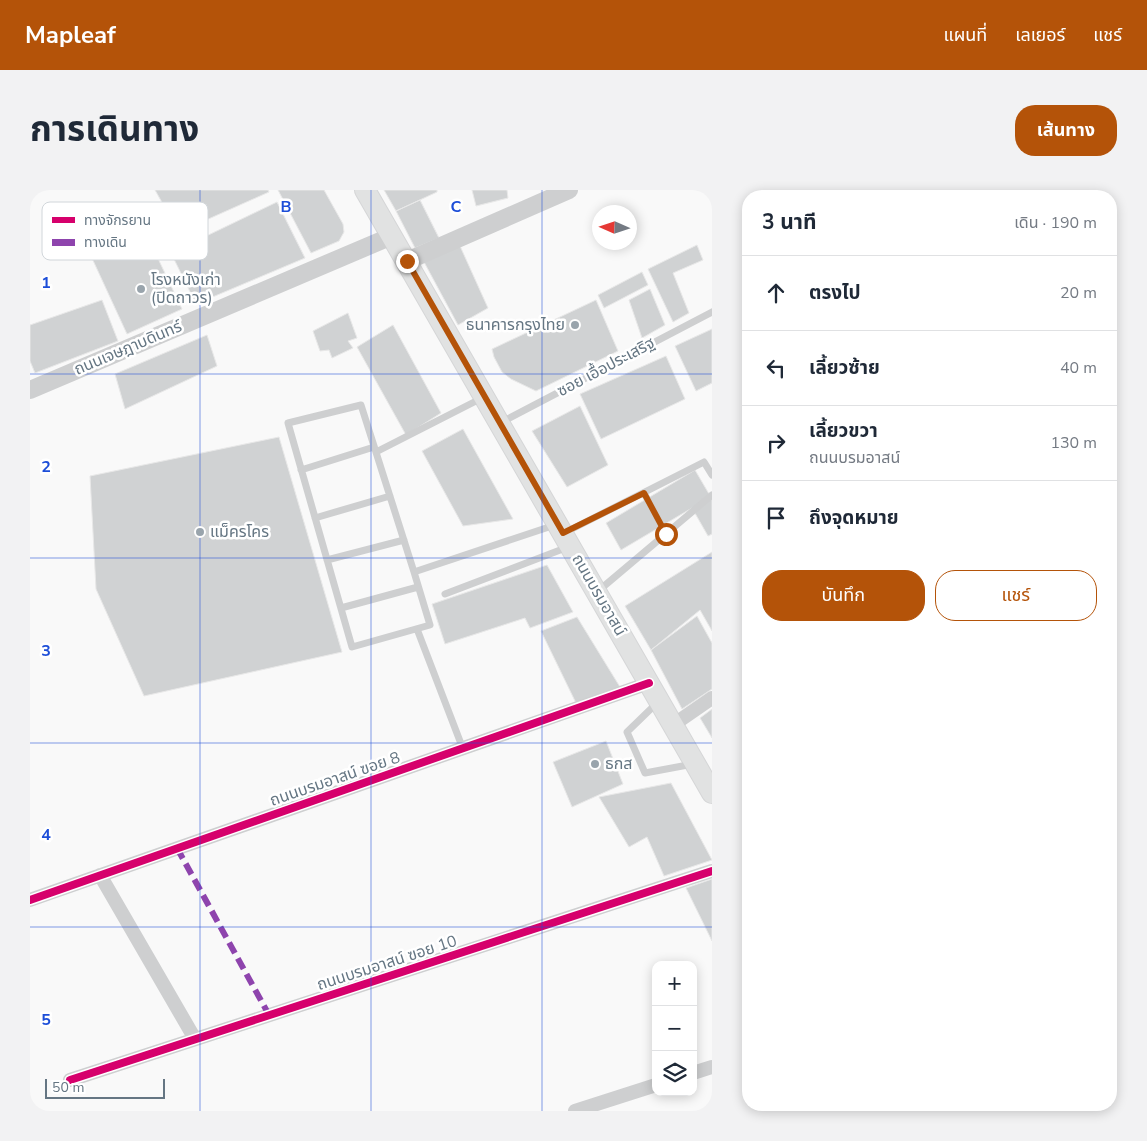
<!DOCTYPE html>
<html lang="th">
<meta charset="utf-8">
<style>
body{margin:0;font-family:"Nunito Sans","Noto Sans Thai",sans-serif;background:#f2f2f3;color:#1f2937}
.controls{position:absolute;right:15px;bottom:15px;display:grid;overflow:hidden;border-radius:10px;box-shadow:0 2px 12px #0003}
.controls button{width:45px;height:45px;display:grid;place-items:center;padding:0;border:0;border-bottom:1px solid #e0e1e3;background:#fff;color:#1f2937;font:25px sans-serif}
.compass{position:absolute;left:562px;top:15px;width:45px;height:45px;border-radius:50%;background:#fff;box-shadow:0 2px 12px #0003;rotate:273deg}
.scale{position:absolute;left:15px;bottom:12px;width:120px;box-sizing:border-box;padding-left:5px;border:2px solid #657683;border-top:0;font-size:14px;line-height:18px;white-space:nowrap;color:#657683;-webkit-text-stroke:4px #fff;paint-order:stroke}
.stop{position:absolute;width:15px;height:15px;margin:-11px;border:4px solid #b45309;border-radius:50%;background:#fff}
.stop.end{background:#b45309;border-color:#fff;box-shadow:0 1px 5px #0008}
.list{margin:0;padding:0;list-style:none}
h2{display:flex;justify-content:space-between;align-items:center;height:65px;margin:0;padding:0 20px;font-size:21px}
h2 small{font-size:16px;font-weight:400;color:#747a83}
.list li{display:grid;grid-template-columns:32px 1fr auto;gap:15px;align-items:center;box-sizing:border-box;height:75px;padding:0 20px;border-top:1px solid #e0e1e3}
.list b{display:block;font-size:19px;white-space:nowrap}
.list p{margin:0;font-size:16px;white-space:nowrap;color:#747a83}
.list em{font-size:16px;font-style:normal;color:#747a83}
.actions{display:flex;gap:10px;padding:15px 20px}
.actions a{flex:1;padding:11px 0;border:1px solid #b45309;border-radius:20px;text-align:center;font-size:18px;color:#b45309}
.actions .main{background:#b45309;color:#fff}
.icon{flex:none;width:28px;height:28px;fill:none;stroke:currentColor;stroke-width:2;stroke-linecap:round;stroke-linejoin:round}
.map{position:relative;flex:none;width:682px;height:921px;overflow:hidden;border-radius:20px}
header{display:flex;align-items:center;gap:30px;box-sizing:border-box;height:70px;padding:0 25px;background:#b45309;color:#fff}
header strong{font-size:24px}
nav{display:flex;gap:28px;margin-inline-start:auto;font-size:18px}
.intro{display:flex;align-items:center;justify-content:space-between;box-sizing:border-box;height:120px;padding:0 30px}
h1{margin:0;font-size:35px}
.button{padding:12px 22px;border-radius:20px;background:#b45309;color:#fff;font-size:18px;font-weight:700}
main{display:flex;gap:30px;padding:0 30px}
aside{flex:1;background:#fff;border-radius:20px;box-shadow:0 2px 12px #0003}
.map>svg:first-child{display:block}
</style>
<header>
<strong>Mapleaf</strong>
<nav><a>แผนที่</a><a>เลเยอร์</a><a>แชร์</a></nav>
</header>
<div class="intro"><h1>การเดินทาง</h1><a class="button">เส้นทาง</a></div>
<main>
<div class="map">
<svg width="682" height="921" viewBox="0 0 682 921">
<rect width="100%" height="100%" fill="#f9f9f9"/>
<path fill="#d0d2d3" stroke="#e8e8e8" d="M125 0H238L239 2 129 51 116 24 134 16Z
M248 0H294L313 34 314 42 309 51 281 63Z
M354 0H407V2L366 21Z
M442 0H477L478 8 446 16Z
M390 10 409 48 385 58 366 21Z
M247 12 275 68 166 114 141 63Z
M114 39 152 119 97 144 61 66Z
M667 55 673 70 643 83 659 123 643 132 618 79Z
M430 56 458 118 428 135 394 72Z
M612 82 618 95 574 118 568 105Z
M620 99 635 135 612 148 599 110Z
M72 110 88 151 5 183 0 171V135Z
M566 110 588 161 506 201 481 189 472 182 464 167 462 159Z
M318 123 327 148 318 151 323 158 302 168 299 160 290 161 283 141Z
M363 135 411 223 376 245 327 157Z
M682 139V193L666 201 645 156Z
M177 145 187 176 95 219 85 184Z
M636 166 655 209 571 249 550 204Z
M550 216 578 275 537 297 502 241Z
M433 239 483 329 433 336 392 261Z
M249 247 312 462 114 506 66 399 60 286Z
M665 280 682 309V344L678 346 662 318 591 360 576 333Z
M682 362V441L670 420 621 460 595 416Z
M517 375 543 422 500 438 495 428 415 454 402 414Z
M667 426 682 453V499L652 519 621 460Z
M547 427 590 497 546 513 511 441Z
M682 519V548L670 528Z
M576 551 593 594 542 617 523 572Z
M641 593 682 670 634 686 617 647 599 657 569 607Z
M682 689V751L656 698Z"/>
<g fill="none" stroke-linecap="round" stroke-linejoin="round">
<g stroke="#d5d6d7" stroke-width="22">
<path id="secondary" d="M335 0 682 603"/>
</g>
<path stroke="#cecfd0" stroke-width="7" d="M470 233 682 122
M346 262 452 208
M271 280 344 257
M614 303 636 344
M285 328 360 306
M534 343 674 272 682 285
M297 370 374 350
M384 382 331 215 258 233 322 457 400 435 384 382 525 335
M567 402 682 305
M415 404 538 357
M311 418 388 397
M387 439 433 559
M628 512 597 542 615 583 663 574"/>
<path stroke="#cecfd0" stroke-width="14" d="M643 535 682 508
M70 685 165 849
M0 710 619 493
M663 883 682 877
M40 890 682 681
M545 921 626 895"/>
<path stroke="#cecfd0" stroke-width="18" d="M377 71 539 0
M0 200 362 46"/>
<use href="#secondary" stroke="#e1e2e2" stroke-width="20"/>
<path stroke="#8e44ad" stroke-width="6" stroke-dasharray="12 6" stroke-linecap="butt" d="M147 658 239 825"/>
<g stroke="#fff" stroke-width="11">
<path id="cycleway" d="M0 710 619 493
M40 890 682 681"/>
</g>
<use href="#cycleway" stroke="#d6006c" stroke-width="8"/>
</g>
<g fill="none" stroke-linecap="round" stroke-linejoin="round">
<path stroke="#b45309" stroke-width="6" d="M377 71 533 343 614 303 636 344"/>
</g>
<path fill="none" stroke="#1d4ed8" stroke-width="1" stroke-opacity="0.55" d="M170 0V921M341 0V921M512 0V921M0 184H682M0 368H682M0 553H682M0 737H682"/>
<g fill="#99a4ac" stroke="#fff" stroke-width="2">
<circle cx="111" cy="99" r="5"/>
<circle cx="545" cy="135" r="5"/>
<circle cx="170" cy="342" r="5"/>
<circle cx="565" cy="574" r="5"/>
</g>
<g text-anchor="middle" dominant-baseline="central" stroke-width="5" stroke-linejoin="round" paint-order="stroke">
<g font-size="16" fill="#657683" stroke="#fff" text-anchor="start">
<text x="121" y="90">โรงหนังเก่า<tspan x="121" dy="18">(ปิดถาวร)</tspan></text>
<text x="535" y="135" text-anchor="end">ธนาคารกรุงไทย</text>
<text x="180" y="342">แม็ครโคร</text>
<text x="575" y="574">ธกส</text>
</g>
<g font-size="16" fill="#657683" stroke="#fff">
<text transform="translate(98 158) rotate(-23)">ถนนเจษฎาบดินทร์</text>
<text transform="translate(576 177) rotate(-28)">ซอย เอื้อประเสริฐ</text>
<text transform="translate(569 405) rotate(60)">ถนนบรมอาสน์</text>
<text transform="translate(305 589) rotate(-19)">ถนนบรมอาสน์ ฃอย 8</text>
<text transform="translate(357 773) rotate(-18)">ถนนบรมอาสน์ ฃอย 10</text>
</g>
</g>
<rect x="12" y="12" width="166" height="58" rx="8" fill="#fff" stroke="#d1d6da" stroke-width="1"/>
<rect x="22" y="27" width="23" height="6" fill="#d6006c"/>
<rect x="22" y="49" width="23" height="7" fill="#8e44ad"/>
<g font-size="14" fill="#657683">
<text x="54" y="35">ทางจักรยาน</text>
<text x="54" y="57">ทางเดิน</text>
</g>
<g font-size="16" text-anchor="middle" font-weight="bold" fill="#1d4ed8" stroke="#fff" stroke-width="5" stroke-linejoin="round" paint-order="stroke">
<text x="256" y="22">B</text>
<text x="426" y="22">C</text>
<text x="16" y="98">1</text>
<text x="16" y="282">2</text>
<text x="16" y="466">3</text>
<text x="16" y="650">4</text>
<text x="16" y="835">5</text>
</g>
</svg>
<div class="controls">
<button>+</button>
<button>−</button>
<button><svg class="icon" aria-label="layers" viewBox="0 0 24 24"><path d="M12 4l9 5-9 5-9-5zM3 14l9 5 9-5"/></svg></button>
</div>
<svg class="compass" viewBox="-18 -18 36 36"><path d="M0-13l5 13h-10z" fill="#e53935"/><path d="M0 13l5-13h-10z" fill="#747a83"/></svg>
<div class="scale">50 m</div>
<div class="stop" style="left:636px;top:344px"></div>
<div class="stop end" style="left:377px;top:71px"></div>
</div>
<aside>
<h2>3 นาที<small>เดิน · 190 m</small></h2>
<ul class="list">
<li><svg class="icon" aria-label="ahead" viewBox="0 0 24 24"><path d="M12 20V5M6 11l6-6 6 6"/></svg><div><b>ตรงไป</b></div><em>20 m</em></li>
<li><svg class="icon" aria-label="left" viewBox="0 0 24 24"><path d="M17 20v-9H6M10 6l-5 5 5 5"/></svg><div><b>เลี้ยวซ้าย</b></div><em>40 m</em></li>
<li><svg class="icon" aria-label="right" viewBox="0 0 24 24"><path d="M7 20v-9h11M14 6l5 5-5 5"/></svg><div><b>เลี้ยวขวา</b><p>ถนนบรมอาสน์</p></div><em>130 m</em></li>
<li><svg class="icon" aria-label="arrive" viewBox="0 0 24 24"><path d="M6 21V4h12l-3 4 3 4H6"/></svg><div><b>ถึงจุดหมาย</b></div></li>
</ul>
<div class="actions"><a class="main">บันทึก</a><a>แชร์</a></div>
</aside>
</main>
